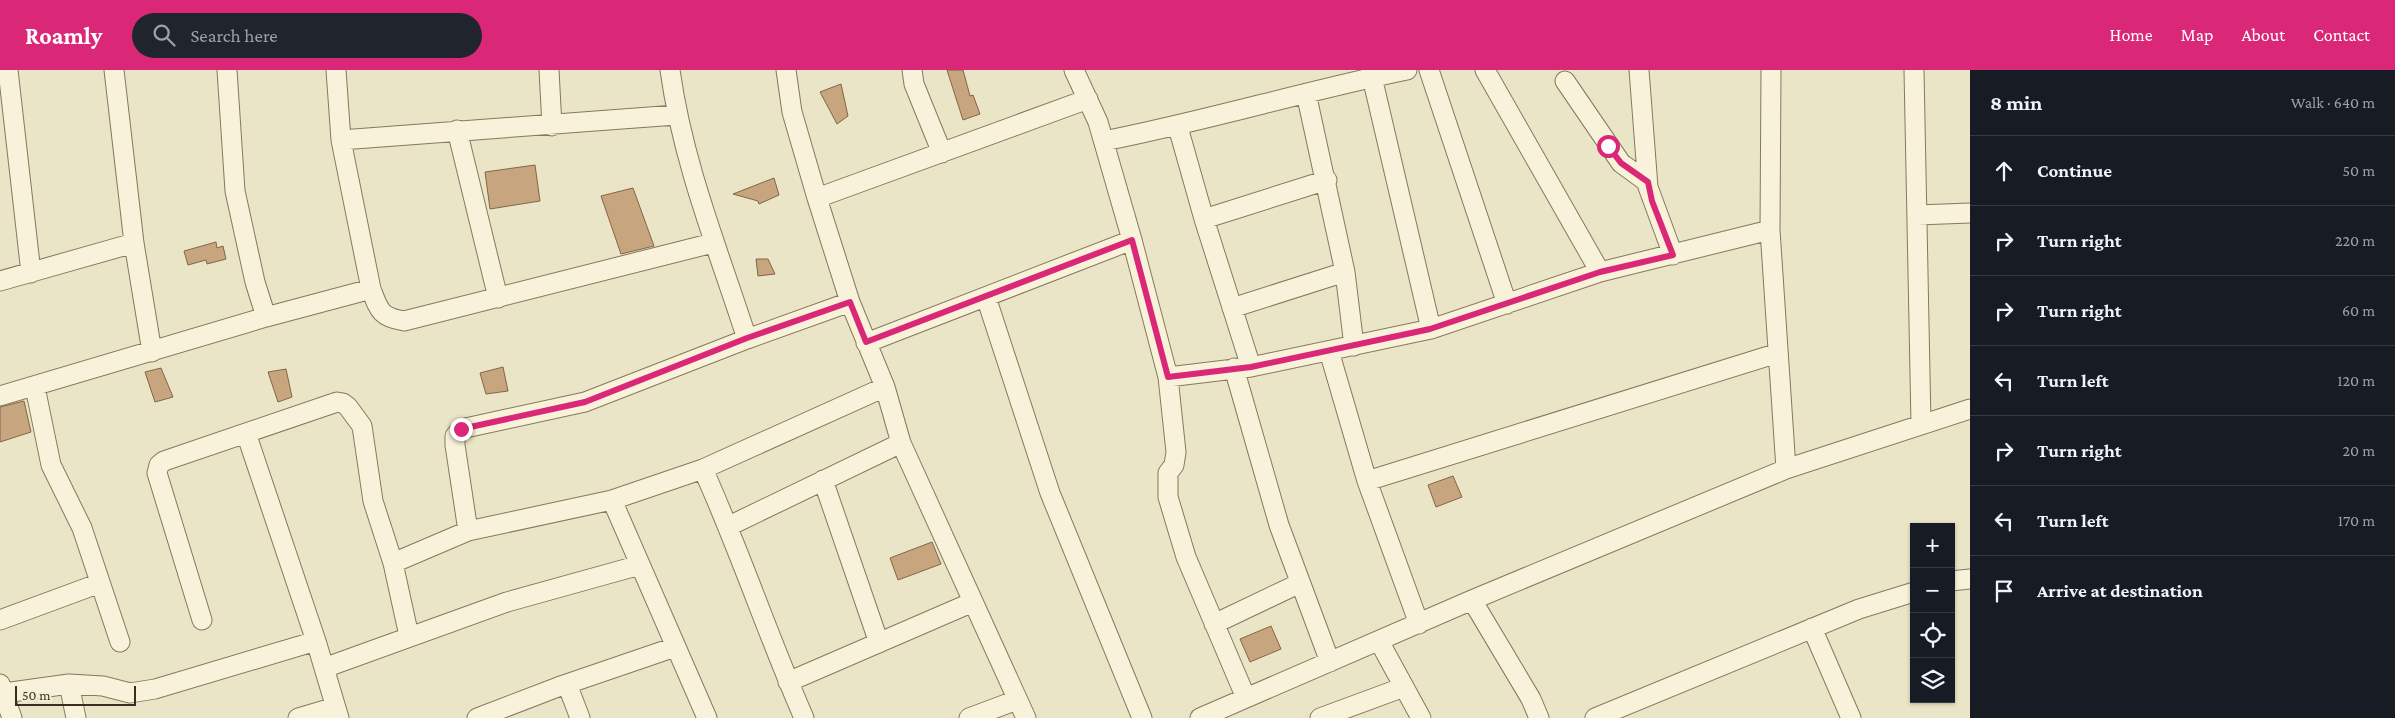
<!DOCTYPE html>
<meta charset="utf-8">
<style>
body{margin:0;font-family:"Crimson Pro",serif;background:#20242c;color:#f1f3f6}
.controls{position:absolute;right:15px;bottom:15px;display:grid;overflow:hidden;border-radius:0px;box-shadow:0 1px 4px #0004}
.controls button{width:45px;height:45px;display:grid;place-items:center;padding:0;border:0;border-bottom:1px solid #363941;background:#171b24;color:#f1f3f6;font:25px sans-serif}
.scale{position:absolute;left:15px;bottom:12px;width:121px;box-sizing:border-box;padding-left:5px;border:2px solid #372e20;border-top:0;font-size:14px;line-height:18px;white-space:nowrap;color:#372e20;-webkit-text-stroke:4px #f3eed6;paint-order:stroke}
.stop{position:absolute;width:15px;height:15px;margin:-11px;border:4px solid #db2777;border-radius:50%;background:#fff}
.stop.end{background:#db2777;border-color:#fff;box-shadow:0 1px 5px #0008}
.list{margin:0;padding:0;list-style:none}
h2{display:flex;justify-content:space-between;align-items:center;height:65px;margin:0;padding:0 20px;font-size:21px}
h2 small{font-size:16px;font-weight:400;color:#9ea1a6}
.list li{display:grid;grid-template-columns:32px 1fr auto;gap:15px;align-items:center;box-sizing:border-box;height:70px;padding:0 20px;border-top:1px solid #363941}
.list b{display:block;font-size:19px;white-space:nowrap}
.list em{font-size:16px;font-style:normal;color:#9ea1a6}
.icon{flex:none;width:28px;height:28px;fill:none;stroke:currentColor;stroke-width:2;stroke-linecap:round;stroke-linejoin:round}
.map{position:relative;flex:none;width:1970px;height:648px;overflow:hidden}
header{display:flex;align-items:center;gap:30px;box-sizing:border-box;height:70px;padding:0 25px;background:#db2777;color:#fff}
header strong{font-size:24px}
nav{display:flex;gap:28px;margin-inline-start:auto;font-size:18px}
.search{width:350px;height:45px;background:#20242c;display:flex;align-items:center;gap:12px;box-sizing:border-box;padding:0 18px;border-radius:28px;color:#9ea1a6;font-size:19px}
main{display:flex}
aside{flex:1;background:#171b24}
.map>svg:first-child{display:block}
</style>
<header>
<strong>Roamly</strong>
<div class="search"><svg class="icon" aria-label="search" viewBox="0 0 24 24"><circle cx="10" cy="10" r="6"/><path d="M15 15l6 6"/></svg>Search here</div>
<nav><a>Home</a><a>Map</a><a>About</a><a>Contact</a></nav>
</header>
<main>
<div class="map">
<svg width="1970" height="648" viewBox="0 0 1970 648">
<rect width="100%" height="100%" fill="#ebe5c7"/>
<path fill="#c7a67f" stroke="#836545" d="M947 0H963L970 26 973 25 980 44 963 50Z
M841 14 848 46 837 54 820 22Z
M535 95 540 131 490 139 485 102Z
M774 108 779 125 759 134 758 131 733 124Z
M633 118 654 176 621 184 601 126Z
M216 172 217 178 223 176 226 189 207 194 206 190 188 195 184 181Z
M756 189H768L775 204 758 206Z
M503 297 508 321 486 324 480 303Z
M161 298 173 327 155 332 145 302Z
M286 299 292 327 278 332 268 302Z
M24 331 31 362 0 372V337Z
M1453 406 1462 427 1436 437 1428 415Z
M932 472 941 494 898 510 890 488Z
M1271 556 1281 579 1250 592 1240 569Z"/>
<g fill="none" stroke-linecap="round" stroke-linejoin="round">
<g stroke="#86785d" stroke-width="21">
<path id="minor" d="M8 0 31 203
M114 0 134 173 152 282
M227 0 235 121 255 212 266 247
M336 0 341 70 371 219C379 240 380 247 404 251L713 173
M549 0 552 56
M670 0C683 94 718 179 747 269
M786 0 792 42 817 128 850 232 885 317 901 373 1026 648
M912 0 914 14 942 83
M1074 0 1098 52 1132 170 1168 307 1176 382 1174 395 1168 403V427L1186 487 1246 628
M1429 0 1507 234
M1485 0 1600 202
M1639 0 1648 117 1673 185
M1771 0 1770 160 1786 399
M1914 0 1921 355
M1372 7 1431 259
M1565 11 1621 93 1647 112
M1306 23 1345 202 1354 276
M1178 57 1204 149 1251 297
M457 60 498 228
M341 70 676 45
M1104 71C1206 51 1305 21 1407 0
M817 128 1088 29
M1917 145 1970 143
M1204 149 1327 110
M0 211 134 173
M986 227 1050 423 1142 648
M1232 238 1345 202
M866 273 1132 170
M1329 281 1367 411 1419 554
M1234 298 1279 455 1330 592
M1168 307 1251 297 1431 259 1600 202 1770 160
M35 317 51 395 82 458 120 572
M0 326 266 247 371 219
M246 363 316 571 339 648
M703 399C740 481 768 566 804 648
M823 410 879 573
M1367 411 1778 283
M612 430 707 648
M729 456 901 373
M468 461 455 375V366L461 359 585 332 747 269 850 232
M393 493 468 461 612 430 703 399 885 317
M1951 511 1970 509
M1472 530 1531 629 1539 648
M0 550 100 513
M202 550 157 403 159 395 164 391 337 332 343 333 348 337 362 356 373 431 393 493 409 566
M1214 554 1300 513
M1812 558 1851 648
M1379 571 1421 648
M324 598 507 532 640 495
M788 612 973 532
M0 614 12 648
M69 614 76 648
M567 614 580 648
M4 623 69 614 103 616 130 623 155 619 316 571
M298 648 335 637
M477 648 558 617 675 577
M969 648 1017 630
M1200 648 1472 530 1786 399 1970 339
M1320 648 1404 617
M1595 648 1859 539 1914 522"/>
</g>
<use href="#minor" stroke="#f7f2d9" stroke-width="19"/>
</g>
<g fill="none" stroke-linecap="round" stroke-linejoin="round">
<path stroke="#db2777" stroke-width="6" d="M461 359 585 332 747 268 850 232 866 272 1132 170 1168 307 1251 297 1430 259 1600 202 1673 185 1652 131 1648 112 1621 93 1608 76"/>
</g>
</svg>
<div class="controls">
<button>+</button>
<button>−</button>
<button><svg class="icon" aria-label="locate" viewBox="0 0 24 24"><circle cx="12" cy="12" r="6"/><path d="M12 2v4M12 18v4M2 12h4M18 12h4"/></svg></button>
<button><svg class="icon" aria-label="layers" viewBox="0 0 24 24"><path d="M12 4l9 5-9 5-9-5zM3 14l9 5 9-5"/></svg></button>
</div>
<div class="scale">50 m</div>
<div class="stop" style="left:1608px;top:76px"></div>
<div class="stop end" style="left:461px;top:359px"></div>
</div>
<aside>
<h2>8 min<small>Walk · 640 m</small></h2>
<ul class="list">
<li><svg class="icon" aria-label="ahead" viewBox="0 0 24 24"><path d="M12 20V5M6 11l6-6 6 6"/></svg><div><b>Continue</b></div><em>50 m</em></li>
<li><svg class="icon" aria-label="right" viewBox="0 0 24 24"><path d="M7 20v-9h11M14 6l5 5-5 5"/></svg><div><b>Turn right</b></div><em>220 m</em></li>
<li><svg class="icon" aria-label="right" viewBox="0 0 24 24"><path d="M7 20v-9h11M14 6l5 5-5 5"/></svg><div><b>Turn right</b></div><em>60 m</em></li>
<li><svg class="icon" aria-label="left" viewBox="0 0 24 24"><path d="M17 20v-9H6M10 6l-5 5 5 5"/></svg><div><b>Turn left</b></div><em>120 m</em></li>
<li><svg class="icon" aria-label="right" viewBox="0 0 24 24"><path d="M7 20v-9h11M14 6l5 5-5 5"/></svg><div><b>Turn right</b></div><em>20 m</em></li>
<li><svg class="icon" aria-label="left" viewBox="0 0 24 24"><path d="M17 20v-9H6M10 6l-5 5 5 5"/></svg><div><b>Turn left</b></div><em>170 m</em></li>
<li><svg class="icon" aria-label="arrive" viewBox="0 0 24 24"><path d="M6 21V4h12l-3 4 3 4H6"/></svg><div><b>Arrive at destination</b></div></li>
</ul>
</aside>
</main>
